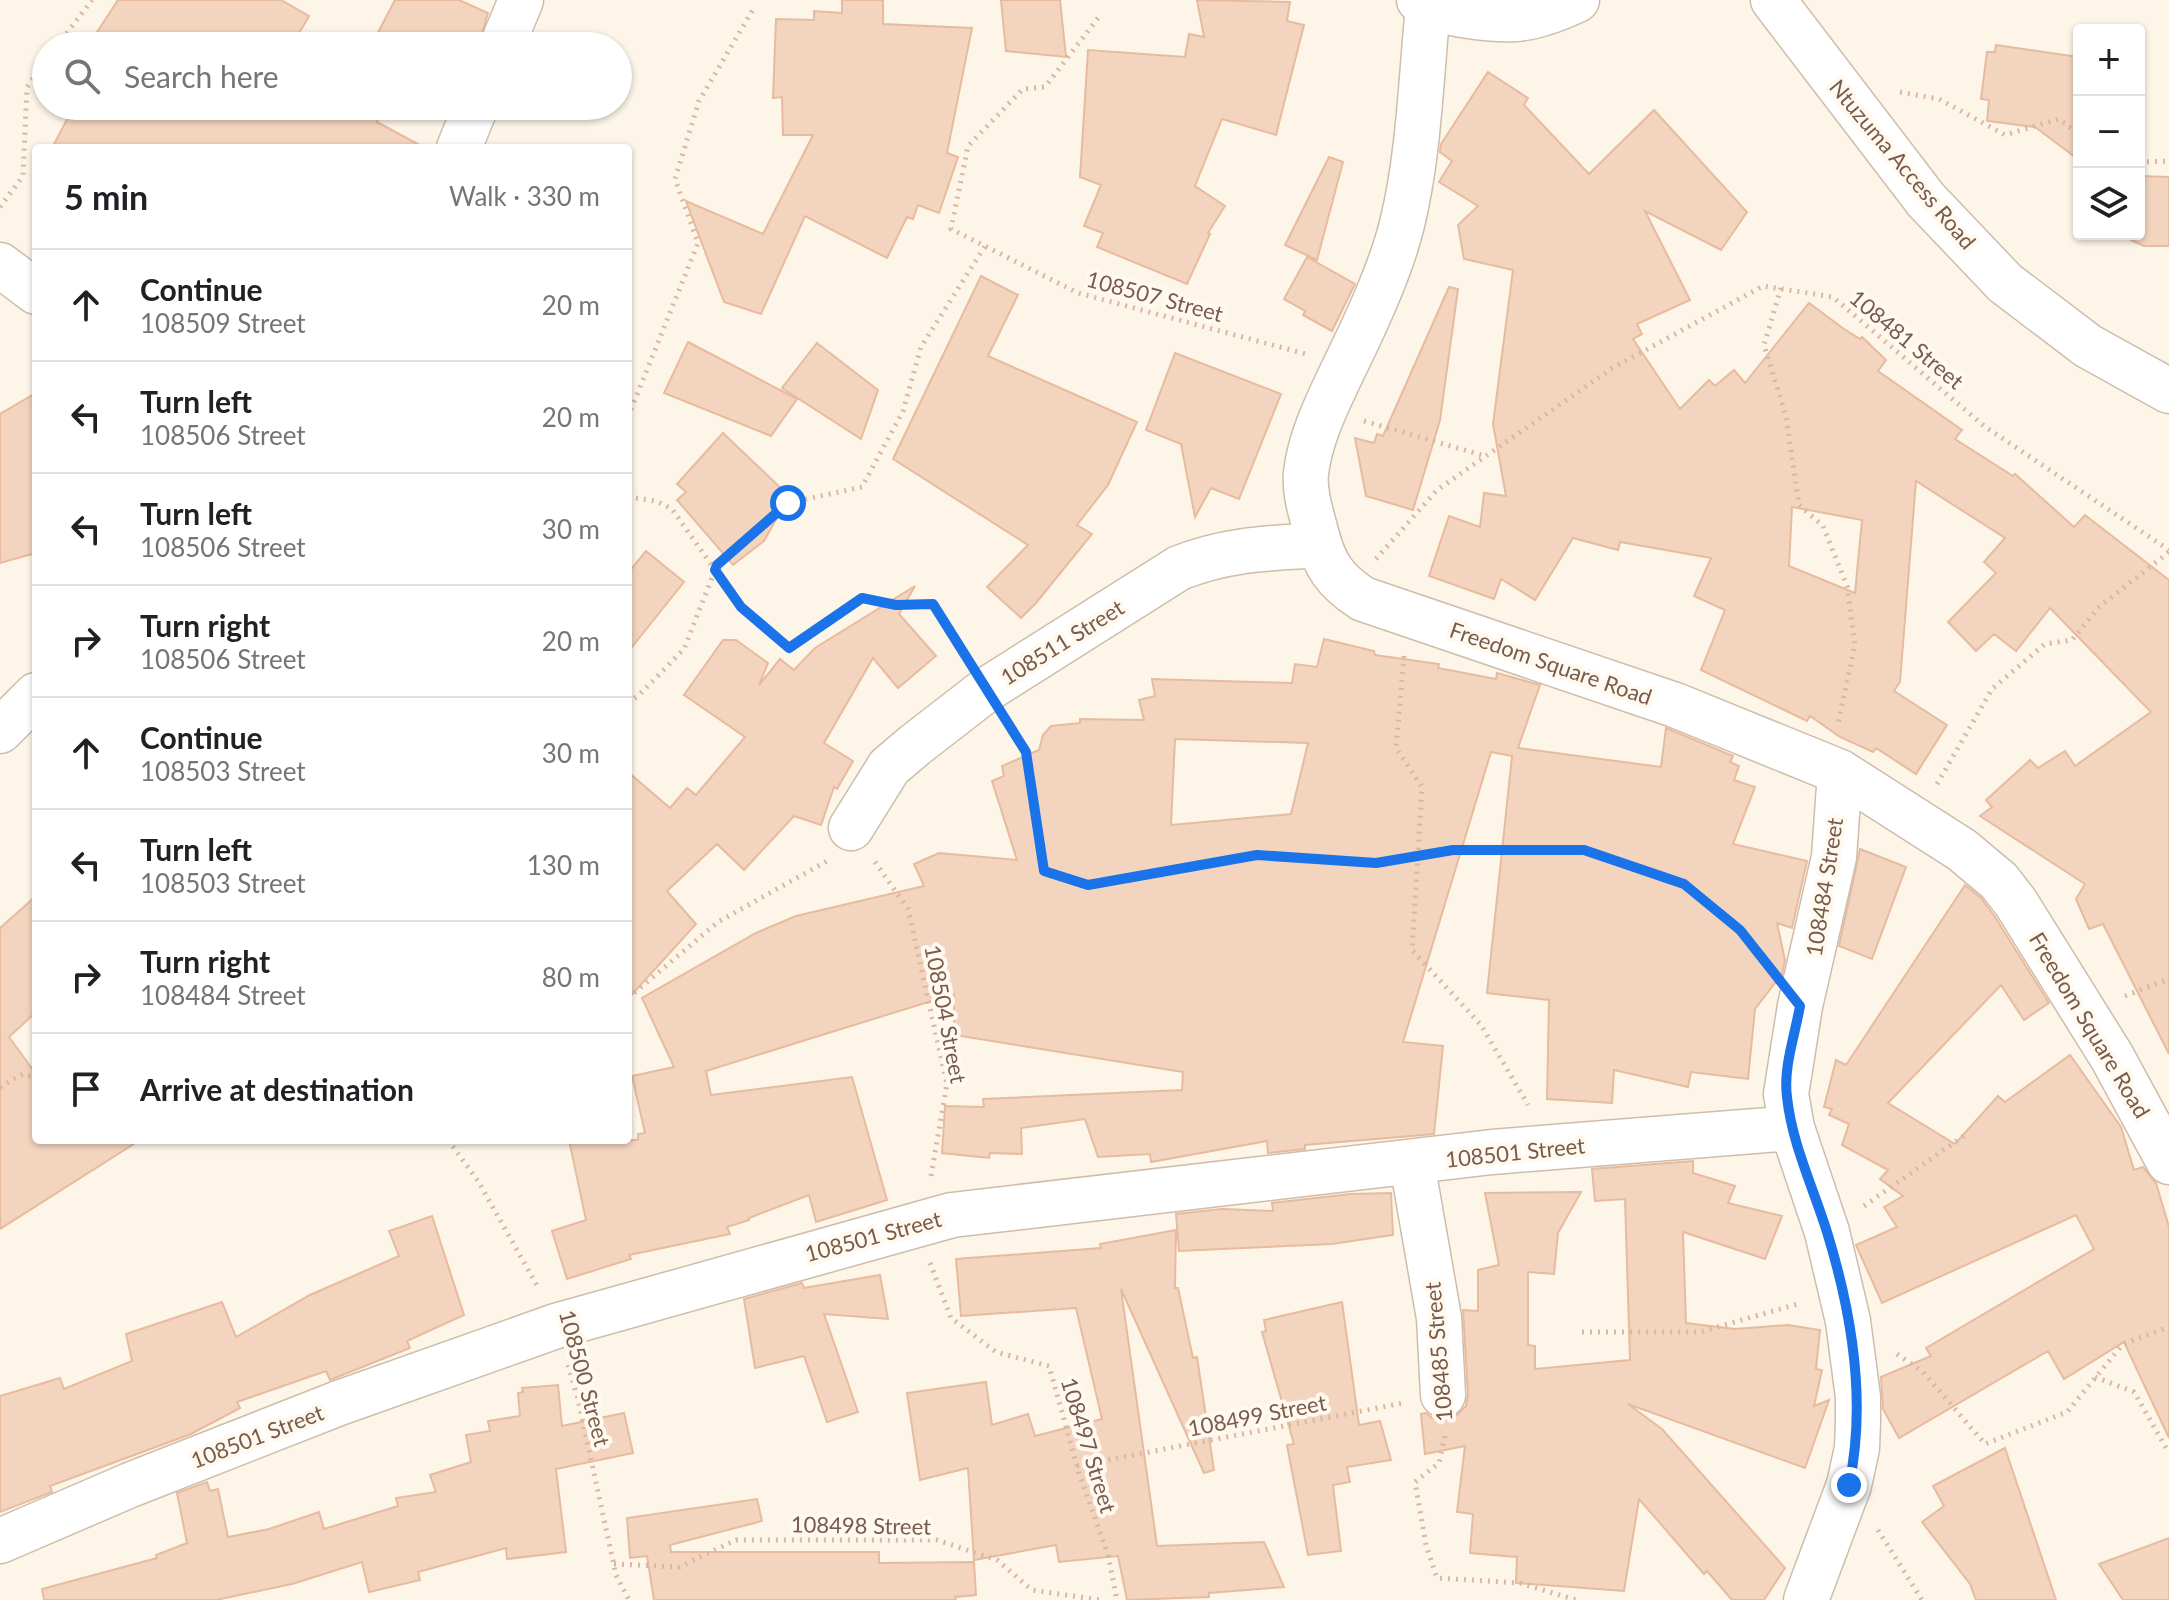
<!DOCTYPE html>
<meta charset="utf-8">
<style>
body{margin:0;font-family:Lato,sans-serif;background:#f6f6f6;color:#202124}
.controls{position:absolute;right:24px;top:24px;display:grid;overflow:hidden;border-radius:8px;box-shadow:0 2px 6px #0004}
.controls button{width:72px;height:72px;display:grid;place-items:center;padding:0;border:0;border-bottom:2px solid #e0e0e0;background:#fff;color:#202124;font:40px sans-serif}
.stop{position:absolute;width:24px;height:24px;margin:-18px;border:6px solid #1a73e8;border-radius:50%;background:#fff}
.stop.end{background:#1a73e8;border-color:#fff;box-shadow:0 2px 8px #0008}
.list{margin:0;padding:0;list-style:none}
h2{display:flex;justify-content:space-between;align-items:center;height:104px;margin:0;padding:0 32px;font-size:34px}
h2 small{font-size:26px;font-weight:400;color:#757577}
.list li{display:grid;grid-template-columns:52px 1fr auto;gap:24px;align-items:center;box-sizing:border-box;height:112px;padding:0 32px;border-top:2px solid #e0e0e0}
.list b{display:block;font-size:30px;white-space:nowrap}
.list p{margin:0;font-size:26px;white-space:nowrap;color:#757577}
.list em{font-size:26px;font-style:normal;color:#757577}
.icon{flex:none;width:44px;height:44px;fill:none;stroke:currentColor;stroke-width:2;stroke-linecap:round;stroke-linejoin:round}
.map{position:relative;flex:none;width:2169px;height:1600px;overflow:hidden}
.search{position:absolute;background:#fff;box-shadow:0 2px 6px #0004;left:32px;top:32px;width:600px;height:88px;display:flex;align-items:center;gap:20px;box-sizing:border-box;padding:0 28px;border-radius:44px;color:#757577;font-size:30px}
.panel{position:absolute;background:#fff;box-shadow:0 2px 6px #0004;left:32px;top:144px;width:600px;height:1000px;border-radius:8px}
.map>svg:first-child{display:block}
</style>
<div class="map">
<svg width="2169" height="1600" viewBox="0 0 2169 1600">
<rect width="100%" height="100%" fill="#fdf5e8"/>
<path fill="#f3d4be" stroke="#e7bb9e" stroke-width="2" fill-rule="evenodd" d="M118 0H281L309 16 298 35 316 46H88Z
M395 0H459L488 13 478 46H367L369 41 373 42Z
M842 0H883V24L972 28 947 153 958 157 939 213 918 205 913 219 907 217 887 258 805 216 761 314 724 302 686 201 763 234 813 135H783L782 97 773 98 776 19 814 20V11L842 13Z
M1001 0H1060L1066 57 1006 51Z
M1197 0 1290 2 1287 21 1304 25 1276 135 1222 119 1195 186 1225 206 1208 233 1210 234 1187 284 1097 247 1103 233 1084 226 1101 185 1080 177 1088 50 1185 57 1189 34 1204 37Z
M1996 45 2079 57V160L2035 127 1987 121 1989 100 1981 99 1987 52H1995Z
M1488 72 1528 98 1524 105 1589 174 1654 110 1747 212 1721 250 1645 211 1690 300 1637 324 1642 334 1633 339 1680 409 1709 380 1715 386 1734 370 1745 383 1809 303 1844 329 1860 339 1862 337 1886 360 1878 371 1962 430 1955 439 2013 476 2015 474 2074 527 2085 515 2169 580V1054L2103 924 2089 929 2076 899 2085 884 1980 816 1992 807 1986 800 2030 760 2038 768 2065 751 2075 766 2151 712 2050 608 2016 651 1994 634 1976 651 1948 622 1996 573 1984 562 2005 538 1916 481 1900 682 1894 691 1947 725 1916 774 1876 748 1873 752 1840 737 1810 716 1807 721 1701 670 1725 610 1694 596 1711 558 1620 542 1618 550 1573 538 1535 600 1501 579 1494 599 1429 576 1449 516 1480 527 1484 493 1506 496 1493 424 1513 270 1464 259 1458 225 1478 206 1439 182 1452 161 1440 152 1441 144ZM1792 507 1862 520 1855 593 1789 566Z
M74 106H383L377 122 425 148H52Z
M1329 157 1343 162 1317 260 1285 245Z
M2139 176 2169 177V246H2144L2120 235 2139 234Z
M1307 257 1355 284 1332 331 1303 315 1305 311 1284 299Z
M981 276 1018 295 988 356 1137 422 1108 485 1077 525 1092 534 1036 603 1021 618 987 587 1028 545 893 459Z
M1449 287 1458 289 1440 420 1413 510 1366 496 1355 438 1374 443 1377 434 1383 436Z
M688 342 797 399 771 436 664 393Z
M817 343 878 390 861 439 782 388Z
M1175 353 1281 394 1239 499 1211 488 1195 517 1181 444 1146 430Z
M36 393V553L0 563V414Z
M723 433 789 496 764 541 733 565 677 500 686 492 677 484Z
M646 551 684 582 628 652V573Z
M915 586 899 614 936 656 898 688 873 658 824 743 853 761 837 789 834 787 821 825 794 816 744 870 717 844 667 891 696 924 628 999V772L670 808 687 788 696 795 745 737 684 695 723 640H736L768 663 759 685 780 659 794 670 815 648Z
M1324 639 1374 651 1375 655 1439 664 1438 668 1496 679 1497 673 1540 685 1518 748 1661 767 1666 728 1733 756 1730 762 1739 766 1734 780 1755 787 1733 844 1807 861 1792 928 1777 923 1785 960 1782 974 1755 1009 1748 1079 1691 1072 1688 1087 1614 1070 1612 1103 1547 1099 1549 1000 1487 993 1512 756 1491 752 1403 1042 1443 1046 1434 1134 1305 1145V1149L1268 1153 1267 1141 1151 1162 1150 1154 1098 1157 1085 1119 1021 1128 1022 1154 990 1153 989 1158 942 1153 945 1106 984 1107 983 1099 1182 1090 1183 1072 954 1035V994L706 1071 711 1095 852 1077 887 1200 816 1222 809 1195 749 1218V1220L727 1227 730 1234 629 1255 631 1259 567 1279 552 1231 586 1220 569 1140H638V1134L645 1133 632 1076 674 1067 642 998 756 933 796 916 924 886 914 864 939 853 1017 860 992 781 1004 776 1002 766 1039 750 1043 735 1051 726 1080 723V719L1144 720 1139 700 1155 696 1152 679 1292 683 1295 664 1317 667ZM1175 739 1308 743 1291 814 1171 825Z
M1860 849 1906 867 1872 959 1839 946Z
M1965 885 1981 898 1995 917 2049 1003 2024 1020 2001 985 1888 1103 1955 1144 1998 1096 2005 1102 2070 1055 2121 1127 2134 1170 2143 1167 2156 1183 2169 1227V1438L2124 1342 2064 1379 2048 1351 1899 1438 1883 1409 1881 1377 1931 1356 1926 1348 2094 1249 2076 1215 1882 1303 1856 1245 1897 1227 1884 1207 1903 1196 1880 1179 1888 1170 1842 1145 1849 1124 1829 1115 1832 1109 1824 1107 1836 1060 1846 1065Z
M36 896V1012L9 1037 36 1074V1140H140L0 1229V928Z
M1693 1161V1173L1735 1186 1728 1203 1782 1216 1765 1259 1683 1232 1686 1323 1735 1329 1788 1325 1820 1330 1816 1369 1822 1370 1814 1406 1829 1400 1805 1468 1628 1404 1662 1429 1785 1568 1764 1600H1732L1707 1571 1704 1574 1639 1499 1624 1591 1516 1583 1517 1557 1470 1553 1473 1514 1457 1512 1465 1446 1425 1454 1421 1414 1426 1413 1432 1418 1445 1420 1457 1415 1466 1406 1468 1394 1463 1310 1478 1311V1270L1499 1265 1485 1193 1581 1192 1558 1233 1554 1274 1528 1272V1345L1535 1346V1369L1630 1360 1625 1199 1595 1201 1592 1169Z
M1391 1193 1393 1235 1332 1244 1179 1251 1176 1214 1222 1209 1273 1211 1272 1203 1351 1194Z
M432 1216 464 1315 407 1341 410 1348 330 1380 326 1371 237 1402 240 1408 191 1434 50 1486 52 1492 0 1512V1396L60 1378 64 1389 132 1361 126 1334 222 1302 236 1337 310 1295 399 1256 389 1231Z
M1176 1230 1175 1288H1178L1193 1358 1197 1357 1214 1470 1204 1473 1121 1289 1157 1546 1264 1542 1284 1587 1209 1593V1597L1127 1600 1118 1556 1059 1562 1056 1545 974 1560 968 1468 920 1480 907 1393 986 1382 992 1425 1028 1414 1035 1436 1102 1419 1076 1308 961 1316 956 1259 1101 1248 1100 1244Z
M880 1275 888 1319 824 1314 858 1412 827 1422 804 1356 755 1368 744 1299 802 1283 804 1288Z
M1342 1302 1359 1425 1380 1421 1391 1460 1347 1467 1350 1482 1333 1485 1341 1551 1308 1555 1287 1445 1294 1444 1262 1332 1266 1331 1264 1320Z
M558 1385 562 1426 624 1413 633 1453 556 1469 566 1552 507 1559 506 1548 418 1572 420 1580 369 1592 362 1562 292 1584 216 1600H44L42 1589 157 1558 156 1555 187 1543 177 1493 207 1482 210 1491 218 1489 228 1537 269 1529 319 1512 324 1529 398 1506 396 1498 436 1492 430 1475 471 1462 466 1435 490 1431 488 1421 520 1416 518 1393 523 1392 522 1388Z
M2005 1448 2056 1600H1976L1970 1584 1922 1522 1944 1506 1933 1486Z
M757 1499 762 1521 670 1545 671 1552H879V1563L974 1562 976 1595 955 1597 956 1600H654L647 1556 630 1558 627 1518Z
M2169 1538V1600H2123L2099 1564Z"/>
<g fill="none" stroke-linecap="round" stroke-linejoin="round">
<g stroke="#cfbdac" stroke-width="47">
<path id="minor" d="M1419 0C1438 15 1491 20 1517 19 1536 17 1560 8 1577 0
M1428 7C1421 77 1419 156 1402 224 1391 270 1364 327 1343 370 1328 402 1310 437 1306 473 1304 492 1311 513 1316 532 1324 565 1335 581 1363 599L1675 705 1840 772 1962 850 1999 881 2016 903 2112 1057 2169 1162
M502 46 521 0
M459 148 476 106
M0 265 36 292
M0 731 36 695
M851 828 889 767 915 745 986 690 1179 568C1227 549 1269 548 1320 545
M1412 1163 1439 1318 1443 1395
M0 1541 130 1485 339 1403 556 1326 952 1215 1492 1152 1792 1128
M1806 1600 1849 1485 1857 1448 1858 1422V1397L1848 1321 1827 1232 1792 1128 1786 1094 1800 1006 1834 857 1840 772"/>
</g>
<g stroke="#cfbdac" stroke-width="47">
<path id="tertiary" d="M1773 0 1926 200 2005 283 2088 346 2169 391"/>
</g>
<path stroke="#d9b7a1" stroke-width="5" stroke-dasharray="2 6" stroke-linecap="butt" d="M1098 18 1045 87 1023 89 968 146 951 229 1078 293 1306 354
M57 46 92 0
M1900 92 1939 99 2005 135 2059 119 2079 134
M2139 162 2169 161
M0 207 23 176 27 87 46 61
M1781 288 1764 345 1786 416 1799 505 1823 526 1847 586 1855 645 1838 724
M628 417 698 243 675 179 699 101 755 6
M1364 421 1485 456
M628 497 656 501 672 509 741 607 789 648 862 598 896 605 933 604 964 655
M1376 559 1437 490 1611 369 1763 286 1833 297 1984 426 2169 550
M1404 656 1396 748 1422 787 1412 950 1481 1025 1528 1105
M628 703 639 695 684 649 717 565 788 503 862 487 903 411 921 347 985 246
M1008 724 1026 752 1044 871 1088 885 1257 855 1376 863 1453 850H1584L1684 884 1740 930 1765 962
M1937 784 1992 689 2045 644 2072 640 2099 607 2169 552
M875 862 908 909 947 1084 931 1176
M2125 996 2169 979
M628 998 718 922 827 861
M0 1087 23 1074 36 1078
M448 1140 478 1181 539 1289
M1864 1206 1965 1135
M930 1263 951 1318 996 1352 1049 1366 1079 1473 1108 1555 1117 1600
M1582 1332H1700L1801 1303
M1897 1354 1923 1372 1985 1444 2067 1412 2123 1344 2169 1327
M568 1365 578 1399 616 1575 629 1600
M2095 1377 2134 1392 2169 1453
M1445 1436 1439 1463 1415 1482 1426 1545 1437 1578 1520 1583 1576 1600
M1077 1466 1403 1403
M1878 1530 1922 1600
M614 1564 679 1567 736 1540H937L997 1560 1032 1590 1100 1600"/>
<use href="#minor" stroke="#fff" stroke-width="44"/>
<use href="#tertiary" stroke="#fff" stroke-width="44"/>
</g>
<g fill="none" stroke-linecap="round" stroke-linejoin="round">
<path stroke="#1a73e8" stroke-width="10" d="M788 503 717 565 715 570 741 607 789 648 862 598 896 605 933 604 1026 752 1044 871 1088 885 1257 855 1376 863 1453 850H1584L1684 884 1740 930 1800 1006C1795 1035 1783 1068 1787 1097 1792 1144 1813 1187 1827 1232 1852 1313 1867 1401 1849 1485"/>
</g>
<g text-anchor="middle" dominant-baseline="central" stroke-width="8" stroke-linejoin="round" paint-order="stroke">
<g font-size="22" fill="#785b4a" stroke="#fff9ef">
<text transform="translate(1903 164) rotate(50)">Ntuzuma Access Road</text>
<text transform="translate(1155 296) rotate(15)">108507 Street</text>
<text transform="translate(1907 339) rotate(40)">108481 Street</text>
<text transform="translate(1062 642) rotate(-32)">108511 Street</text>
<text transform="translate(1551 663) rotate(19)">Freedom Square Road</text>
<text transform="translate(1824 887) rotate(-81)">108484 Street</text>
<text transform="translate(946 1014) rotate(79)">108504 Street</text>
<text transform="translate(2090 1025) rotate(59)">Freedom Square Road</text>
<text transform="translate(1515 1152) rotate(-6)">108501 Street</text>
<text transform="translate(873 1236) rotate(-15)">108501 Street</text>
<text transform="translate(1438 1352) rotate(-95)">108485 Street</text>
<text transform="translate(585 1378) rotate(75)">108500 Street</text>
<text transform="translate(1257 1415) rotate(-11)">108499 Street</text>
<text transform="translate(257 1436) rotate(-21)">108501 Street</text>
<text transform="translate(1089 1445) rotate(73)">108497 Street</text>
<text transform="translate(861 1525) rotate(1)">108498 Street</text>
</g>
</g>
</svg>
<div class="controls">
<button>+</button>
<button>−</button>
<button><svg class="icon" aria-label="layers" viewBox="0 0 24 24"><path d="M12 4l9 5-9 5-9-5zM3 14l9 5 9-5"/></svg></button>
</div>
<div class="stop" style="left:788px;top:503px"></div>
<div class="stop end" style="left:1849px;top:1485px"></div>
<div class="search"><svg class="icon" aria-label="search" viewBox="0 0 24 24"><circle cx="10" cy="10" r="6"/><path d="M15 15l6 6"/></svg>Search here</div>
<section class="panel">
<h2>5 min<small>Walk · 330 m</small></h2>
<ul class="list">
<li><svg class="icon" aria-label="ahead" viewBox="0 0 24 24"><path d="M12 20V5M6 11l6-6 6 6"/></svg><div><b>Continue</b><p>108509 Street</p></div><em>20 m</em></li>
<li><svg class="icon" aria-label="left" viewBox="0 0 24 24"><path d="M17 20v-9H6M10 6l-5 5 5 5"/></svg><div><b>Turn left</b><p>108506 Street</p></div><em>20 m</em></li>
<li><svg class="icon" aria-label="left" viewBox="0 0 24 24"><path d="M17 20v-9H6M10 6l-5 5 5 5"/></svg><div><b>Turn left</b><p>108506 Street</p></div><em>30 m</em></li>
<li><svg class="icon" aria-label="right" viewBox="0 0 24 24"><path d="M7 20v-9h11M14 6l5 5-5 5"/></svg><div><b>Turn right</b><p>108506 Street</p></div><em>20 m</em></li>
<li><svg class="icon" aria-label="ahead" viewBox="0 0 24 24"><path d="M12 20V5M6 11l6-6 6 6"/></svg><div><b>Continue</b><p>108503 Street</p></div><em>30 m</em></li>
<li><svg class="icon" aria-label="left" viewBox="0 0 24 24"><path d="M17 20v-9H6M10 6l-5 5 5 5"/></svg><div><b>Turn left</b><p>108503 Street</p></div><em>130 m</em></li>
<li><svg class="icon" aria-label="right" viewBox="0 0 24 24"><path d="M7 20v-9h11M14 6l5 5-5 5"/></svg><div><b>Turn right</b><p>108484 Street</p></div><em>80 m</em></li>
<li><svg class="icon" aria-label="arrive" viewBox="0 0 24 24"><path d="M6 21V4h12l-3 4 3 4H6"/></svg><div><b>Arrive at destination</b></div></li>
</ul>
</section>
</div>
